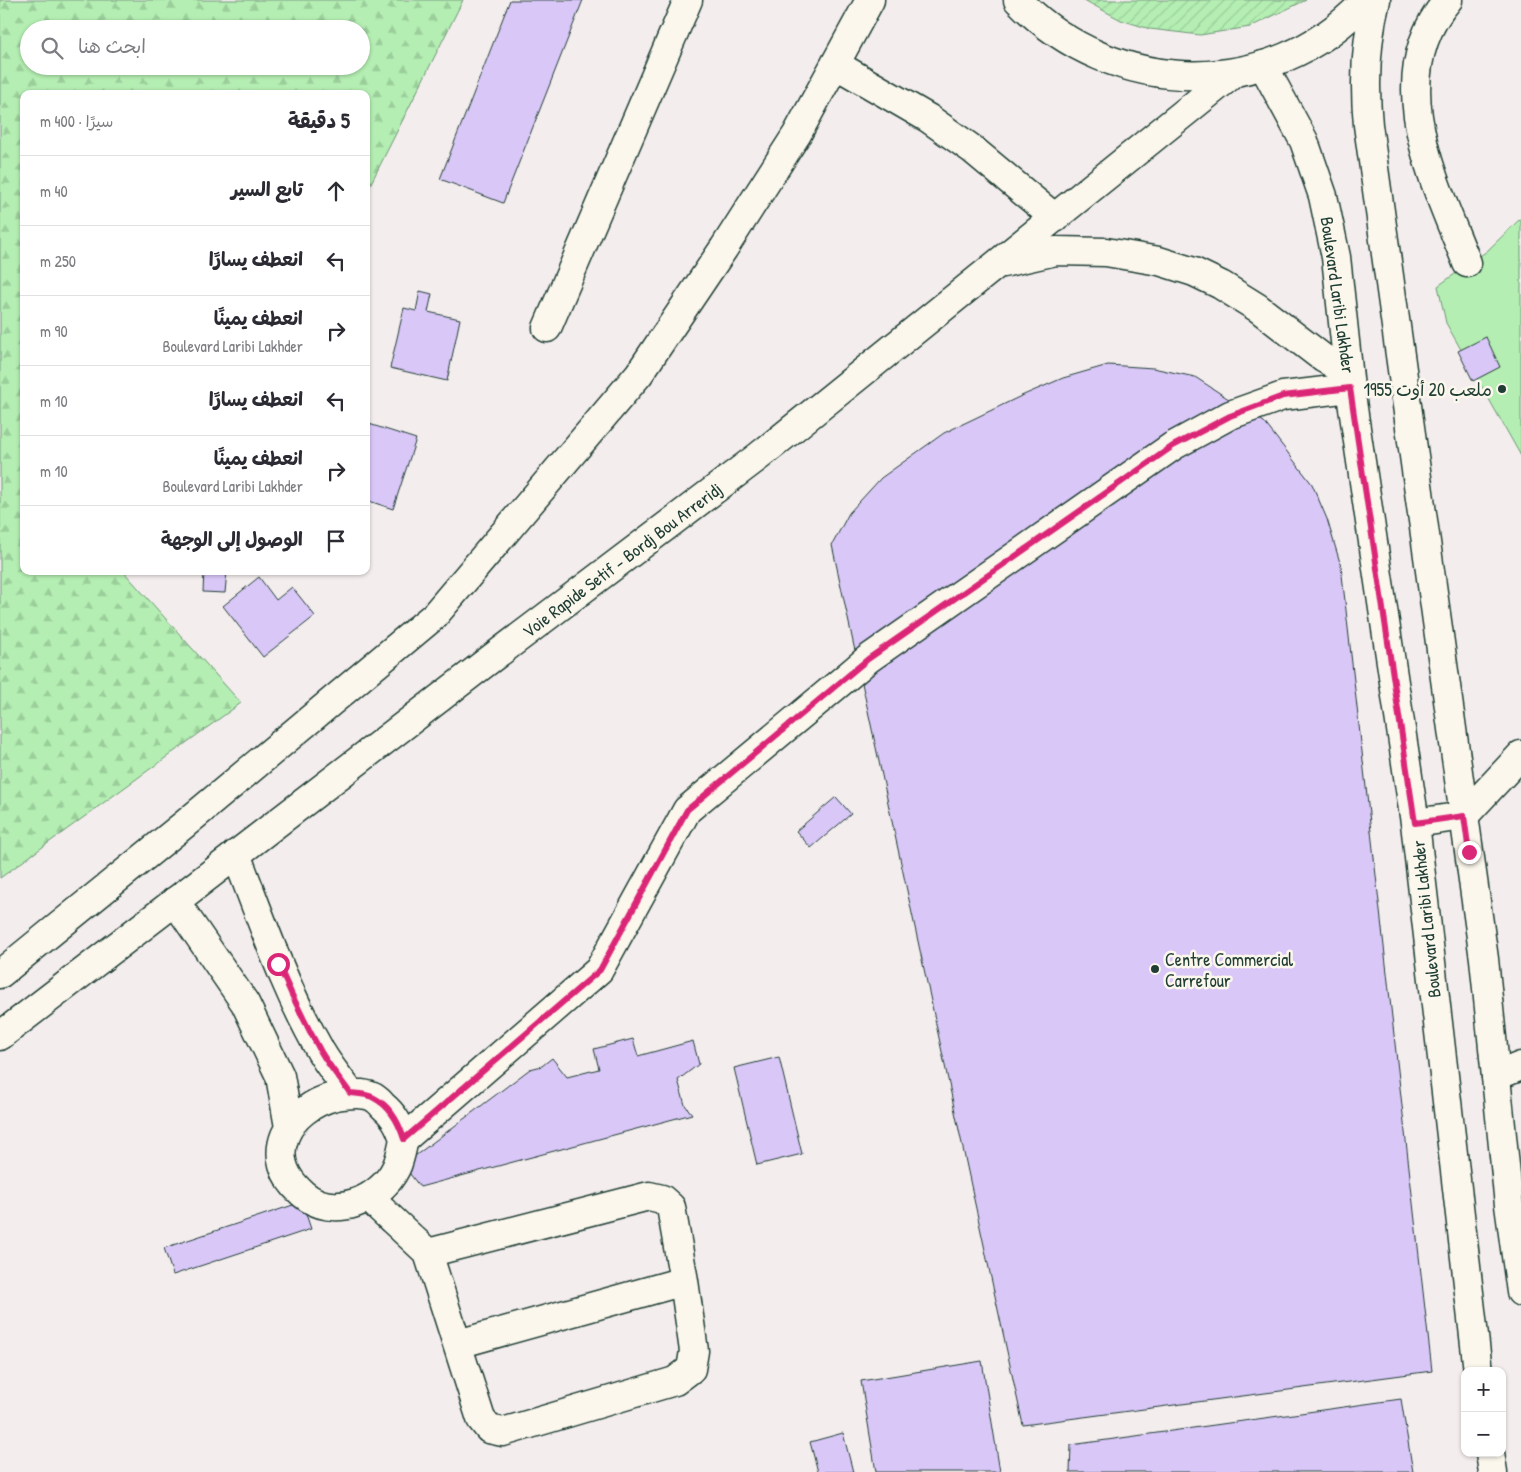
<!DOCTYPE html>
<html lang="ar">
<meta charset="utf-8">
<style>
body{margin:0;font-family:"Patrick Hand","Playpen Sans Arabic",sans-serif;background:#f7f7f7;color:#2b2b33;direction:rtl}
.controls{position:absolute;right:15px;bottom:15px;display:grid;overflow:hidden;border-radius:10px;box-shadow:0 1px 4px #0004}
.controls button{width:45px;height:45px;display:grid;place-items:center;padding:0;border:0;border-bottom:1px solid #e1e1e2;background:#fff;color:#2b2b33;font:25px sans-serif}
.stop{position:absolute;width:15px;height:15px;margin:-11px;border:4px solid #db2777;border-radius:50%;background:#fff}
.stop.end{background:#db2777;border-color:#fff;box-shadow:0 1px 5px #0008}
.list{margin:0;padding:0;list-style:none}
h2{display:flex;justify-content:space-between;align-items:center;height:65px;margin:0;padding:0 20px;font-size:21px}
h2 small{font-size:16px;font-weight:400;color:#7c7c81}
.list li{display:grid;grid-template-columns:32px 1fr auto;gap:15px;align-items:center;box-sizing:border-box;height:70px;padding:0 20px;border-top:1px solid #e1e1e2}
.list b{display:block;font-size:19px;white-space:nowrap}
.list p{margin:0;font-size:16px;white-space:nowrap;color:#7c7c81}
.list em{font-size:16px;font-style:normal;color:#7c7c81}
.icon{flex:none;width:28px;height:28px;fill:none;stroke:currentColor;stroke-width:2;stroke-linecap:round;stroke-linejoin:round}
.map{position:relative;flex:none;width:1521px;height:1472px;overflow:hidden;direction:ltr}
.search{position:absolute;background:#fff;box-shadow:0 1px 4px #0004;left:20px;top:20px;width:350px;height:55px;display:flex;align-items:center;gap:12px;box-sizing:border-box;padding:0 18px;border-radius:28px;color:#7c7c81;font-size:19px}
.panel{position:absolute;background:#fff;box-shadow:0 1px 4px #0004;left:20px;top:90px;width:350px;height:485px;border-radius:10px;direction:rtl}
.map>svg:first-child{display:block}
</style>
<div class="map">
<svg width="1521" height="1472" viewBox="0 0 1521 1472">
<defs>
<pattern id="forest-firs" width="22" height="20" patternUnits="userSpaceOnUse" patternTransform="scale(1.25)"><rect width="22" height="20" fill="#b4eeb2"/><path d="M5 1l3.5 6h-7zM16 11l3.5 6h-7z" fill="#9acd9a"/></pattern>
<pattern id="garden-furrows" width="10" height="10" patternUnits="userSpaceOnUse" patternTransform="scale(1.25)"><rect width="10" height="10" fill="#b4eeb2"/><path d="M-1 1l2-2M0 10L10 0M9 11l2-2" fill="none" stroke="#9acd9a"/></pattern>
</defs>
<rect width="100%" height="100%" fill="#f4edee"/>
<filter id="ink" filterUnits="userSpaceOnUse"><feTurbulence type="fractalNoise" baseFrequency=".02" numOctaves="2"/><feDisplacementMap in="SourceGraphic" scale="10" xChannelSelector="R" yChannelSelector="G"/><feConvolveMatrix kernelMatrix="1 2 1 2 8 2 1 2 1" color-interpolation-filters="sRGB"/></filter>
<g filter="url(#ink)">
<path fill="url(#forest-firs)" stroke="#6a9673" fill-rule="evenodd" d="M0 0H463L366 193V94H24V571H123L241 703 0 878ZM29 29H361V66H29Z"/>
<path fill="url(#garden-furrows)" stroke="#6a9673" d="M1084 0H1306L1250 27 1200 35 1150 29 1121 20Z"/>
<path fill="#b4eeb2" stroke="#6a9673" d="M1521 218V456L1446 323 1438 286 1487 251Z"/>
<path fill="#d9c7f8" stroke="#1f3d34" d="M510 0H583L503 203 440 179Z
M420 291 432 294 428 312 460 319 447 381 390 368 404 308 416 311Z
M1486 337 1500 367 1473 381 1458 351Z
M1108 365 1153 368 1195 377 1264 422 1312 484 1327 519 1341 566 1432 1371 1023 1425 832 545 849 513 881 478 944 433 1019 397 1063 378Z
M366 423 416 439 393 509 366 500Z
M204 571H227L225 593 203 592Z
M259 577 276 600 292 587 315 616 263 657 223 606Z
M836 797 851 814 811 848 796 831Z
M633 1039 638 1056 693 1041 699 1064 678 1080 685 1105 692 1114 420 1187 403 1165 530 1069 542 1066 552 1058 567 1077 599 1069 594 1049Z
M779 1057 802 1154 757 1165 734 1068Z
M302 1202 311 1229 173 1275 164 1248Z
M982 1361 1000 1472H876L861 1381Z
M1401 1399 1413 1472H1070L1071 1445Z
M843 1433 853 1472H818L810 1442Z"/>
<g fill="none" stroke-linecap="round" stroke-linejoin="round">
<g stroke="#1f3d34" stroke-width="31">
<path id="minor" d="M1448 0C1381 78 1435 182 1467 263
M547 328 688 0
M1464 816 1521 755
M236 854C262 921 285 990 321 1052 329 1066 341 1080 350 1093
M175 901 245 1003 280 1076 289 1127
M1496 1076 1521 1066
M404 1139C399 1124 394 1115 382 1105 380 1102 376 1099 373 1097 362 1092 348 1094 336 1096 287 1108 260 1157 303 1194 333 1220 380 1201 396 1168 400 1160 402 1148 404 1139L599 970 687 810 848 676 868 659 1173 446 1230 415 1283 396 1350 388
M369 1198 428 1253 481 1419 489 1429 503 1432 675 1381 691 1369 694 1351 684 1281 671 1207 662 1199 649 1196 428 1253
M458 1344 684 1281"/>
</g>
<g stroke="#1f3d34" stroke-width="31">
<path id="major" d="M1376 0C1366 40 1364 84 1368 125L1484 959 1509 1205 1521 1292
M1263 65 1304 141 1323 196 1336 257 1350 388 1415 823 1478 1371
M1415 823 1464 816
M1490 1453 1493 1472"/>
</g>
<g stroke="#1f3d34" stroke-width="31">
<path id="highway" d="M1018 0C1113 98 1272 103 1366 0
M835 64 928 118 972 149 1055 218
M1003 263 1056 251 1106 252 1159 261 1194 272 1221 285 1258 308 1323 358 1348 372
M0 974 186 823 434 616 639 374 724 248 797 134 870 0
M0 1036 484 664 759 456 1235 72"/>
</g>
<use href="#minor" stroke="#fbf7ec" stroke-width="28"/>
<use href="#major" stroke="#fbf7ec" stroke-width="28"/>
<use href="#highway" stroke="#fbf7ec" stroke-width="28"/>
</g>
</g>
<g fill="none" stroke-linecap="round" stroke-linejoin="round" filter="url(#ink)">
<path stroke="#db2777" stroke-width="6" d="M278 964C291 994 305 1023 321 1052 329 1066 341 1080 350 1093 357 1094 368 1094 374 1098 390 1106 399 1123 404 1139L600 970 687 810 868 659 1173 446 1230 416 1283 396 1350 388 1415 823 1464 816 1469 852"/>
</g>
<g fill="#1f3d34" stroke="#fbf7ec" stroke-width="2">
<circle cx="1502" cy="389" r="5"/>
<circle cx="1155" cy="969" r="5"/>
</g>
<g text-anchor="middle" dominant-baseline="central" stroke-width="5" stroke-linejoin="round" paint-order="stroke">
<g font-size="18" fill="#1f3d34" stroke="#fbf7ec">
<text transform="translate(1338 295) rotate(82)">Boulevard Laribi Lakhder</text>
<text transform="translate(622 560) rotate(-37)">Voie Rapide Setif - Bordj Bou Arreridj</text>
<text transform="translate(1426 919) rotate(-96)">Boulevard Laribi Lakhder</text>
</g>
<g font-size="18" fill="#1f3d34" stroke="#fbf7ec" text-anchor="end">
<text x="1492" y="389">ملعب 20 أوت 1955</text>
<text x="1165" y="959" text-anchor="start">Centre Commercial<tspan x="1165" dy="21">Carrefour</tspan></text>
</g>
</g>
</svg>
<div class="controls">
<button>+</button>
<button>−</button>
</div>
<div class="stop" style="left:278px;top:964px"></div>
<div class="stop end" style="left:1469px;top:852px"></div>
<div class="search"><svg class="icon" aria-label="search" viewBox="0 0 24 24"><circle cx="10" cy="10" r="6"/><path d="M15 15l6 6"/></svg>ابحث هنا</div>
<section class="panel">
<h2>5 دقيقة<small>سيرًا · 400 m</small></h2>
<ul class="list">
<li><svg class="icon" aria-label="ahead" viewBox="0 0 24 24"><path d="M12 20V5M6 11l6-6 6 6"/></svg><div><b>تابع السير</b></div><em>40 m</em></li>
<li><svg class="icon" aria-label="left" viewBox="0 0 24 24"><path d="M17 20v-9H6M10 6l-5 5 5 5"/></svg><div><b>انعطف يسارًا</b></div><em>250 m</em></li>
<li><svg class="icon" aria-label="right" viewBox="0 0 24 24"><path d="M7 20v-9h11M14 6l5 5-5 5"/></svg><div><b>انعطف يمينًا</b><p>Boulevard Laribi Lakhder</p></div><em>90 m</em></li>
<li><svg class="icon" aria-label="left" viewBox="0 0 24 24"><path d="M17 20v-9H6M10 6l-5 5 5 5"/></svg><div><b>انعطف يسارًا</b></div><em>10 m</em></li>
<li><svg class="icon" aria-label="right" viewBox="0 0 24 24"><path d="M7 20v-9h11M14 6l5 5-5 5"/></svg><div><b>انعطف يمينًا</b><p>Boulevard Laribi Lakhder</p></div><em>10 m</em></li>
<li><svg class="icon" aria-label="arrive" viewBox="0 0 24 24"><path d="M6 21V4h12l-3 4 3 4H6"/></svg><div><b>الوصول إلى الوجهة</b></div></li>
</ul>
</section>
</div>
